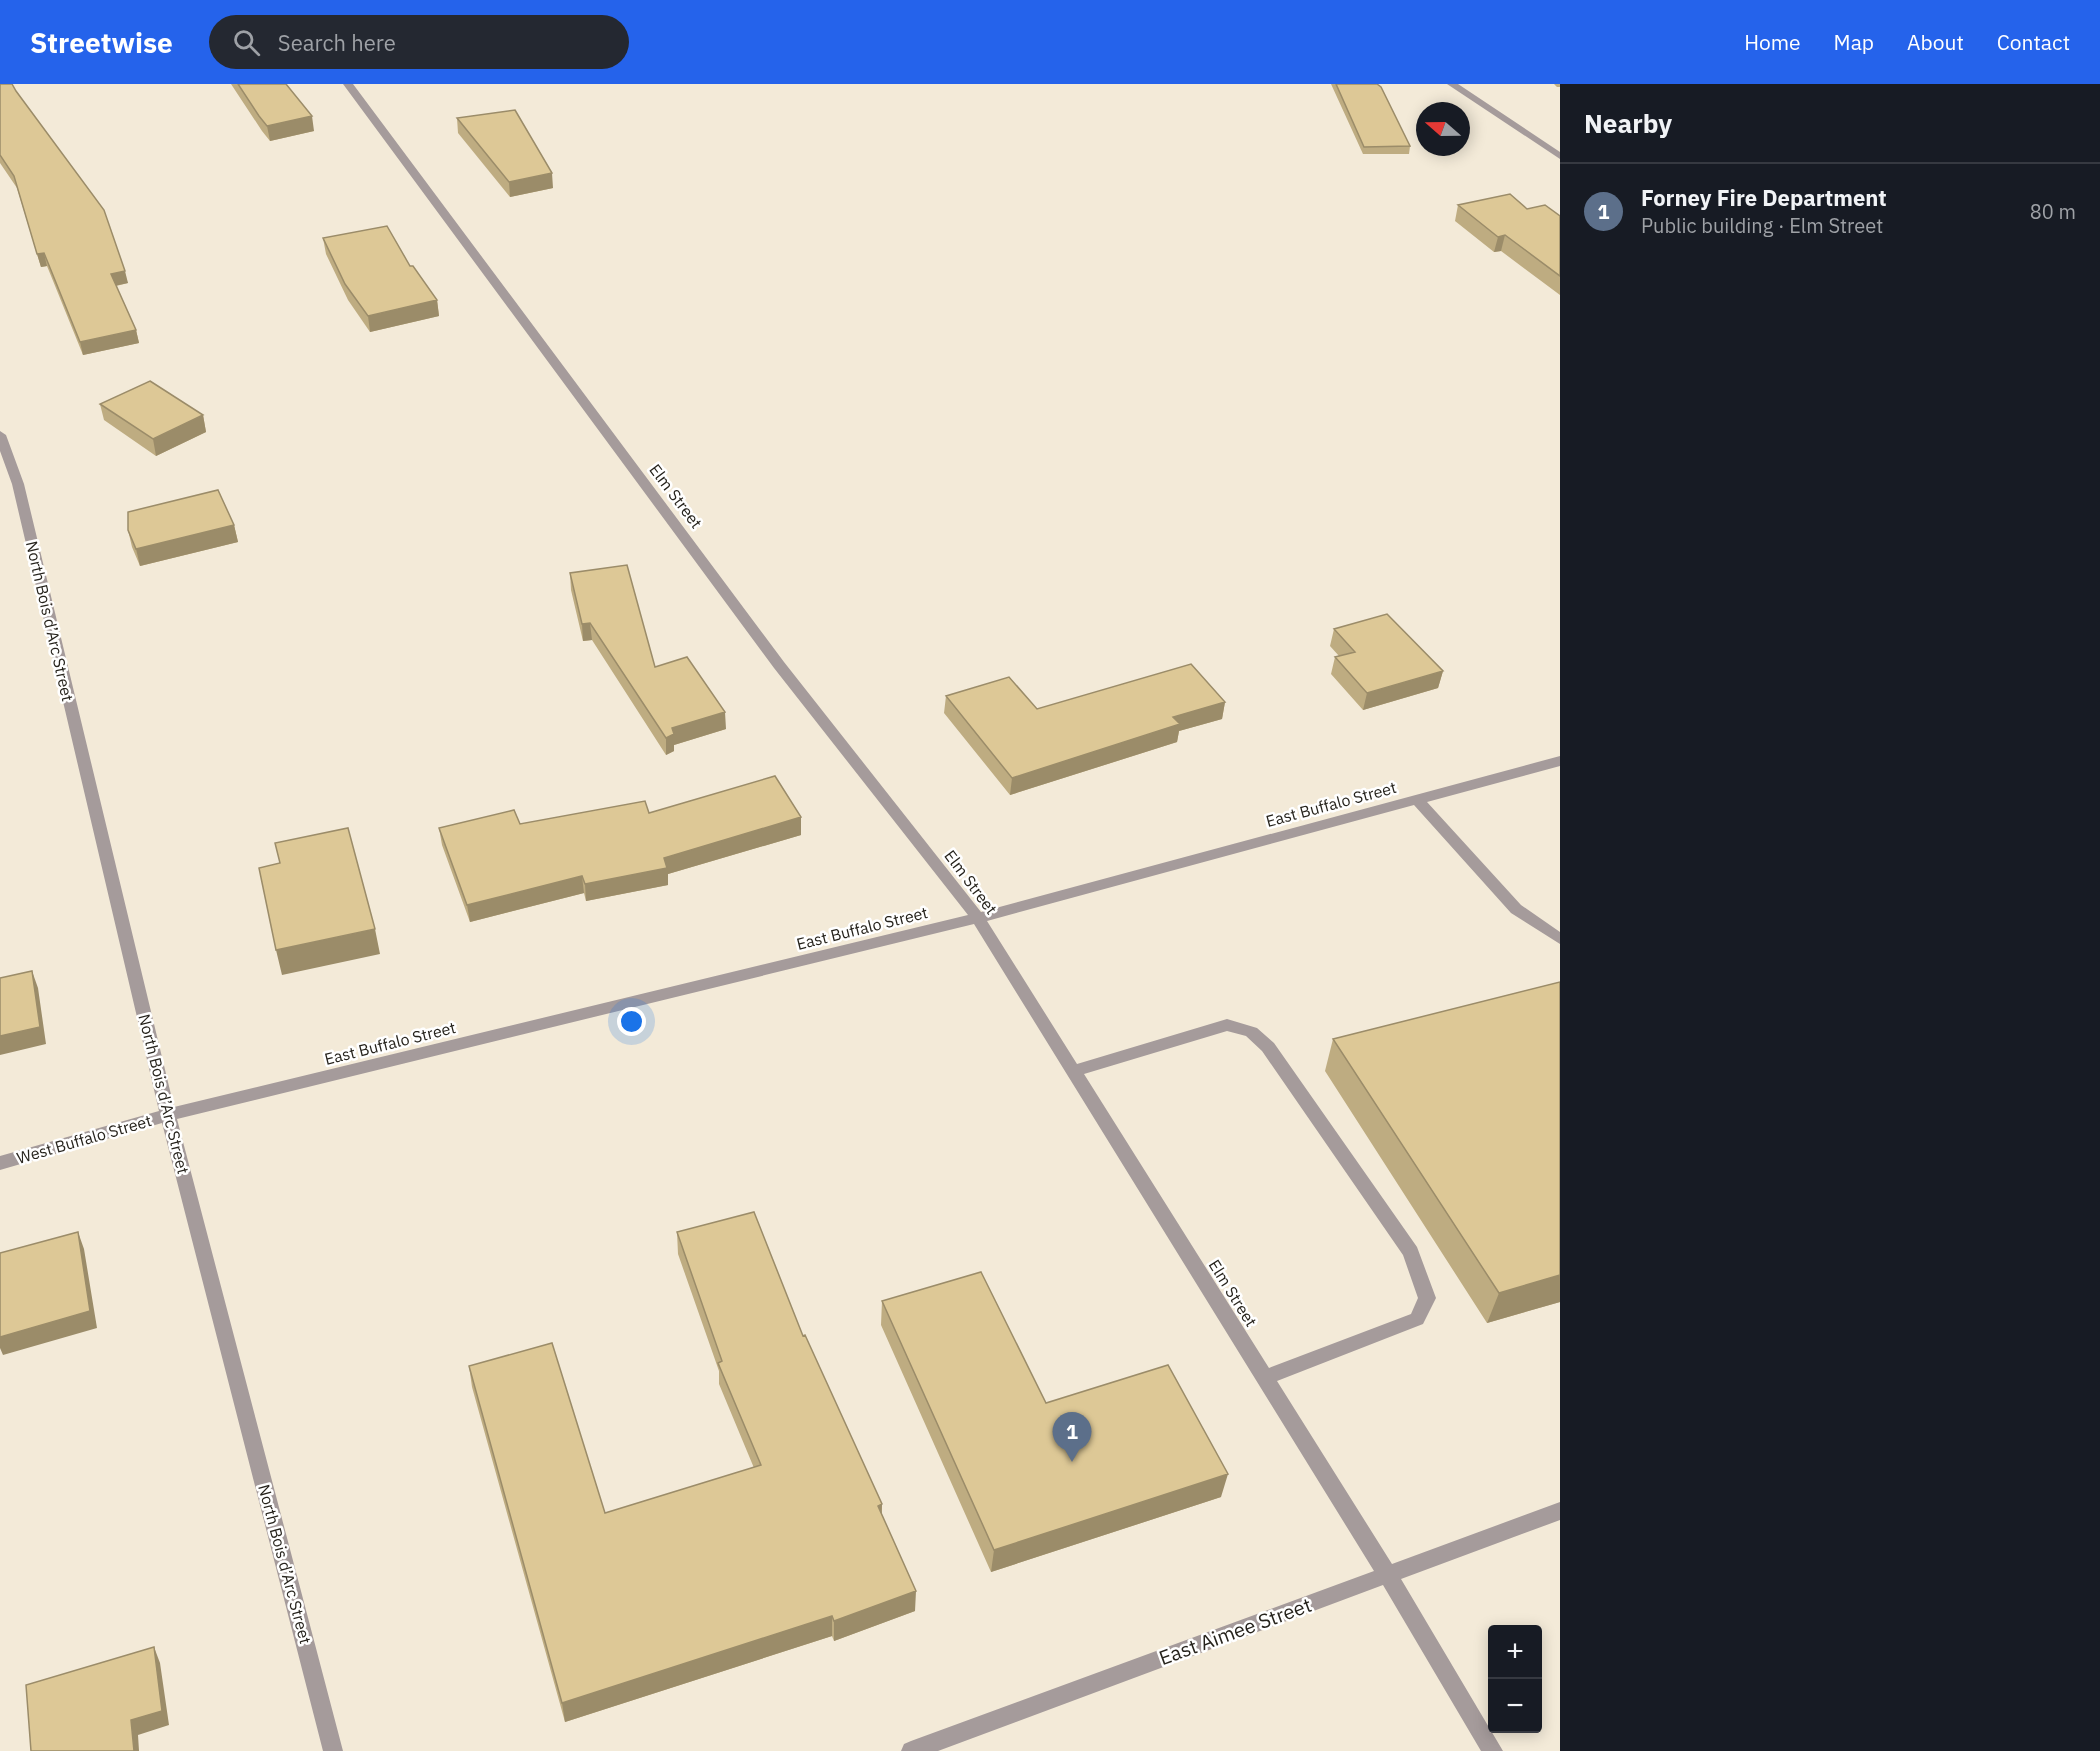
<!DOCTYPE html>
<meta charset="utf-8">
<style>
body{margin:0;font-family:"IBM Plex Sans",sans-serif;background:#242831;color:#f1f3f6}
.controls{position:absolute;right:18px;bottom:18px;display:grid;overflow:hidden;border-radius:6px;box-shadow:0 3px 15px #0003}
.controls button{width:54px;height:54px;display:grid;place-items:center;padding:0;border:0;border-bottom:2px solid #363941;background:#171b24;color:#f1f3f6;font:30px sans-serif}
.compass{position:absolute;left:1416px;top:18px;width:54px;height:54px;border-radius:50%;background:#171b24;box-shadow:0 3px 15px #0003;rotate:290deg}
.you{position:absolute;left:632px;top:938px;width:21px;height:21px;margin:-15px;border:4px solid #fff;border-radius:50%;background:#1a73e8;box-shadow:0 0 0 9px #1a73e833}
.badge{display:grid;place-items:center;width:39px;height:39px;border-radius:50%;background:#2563eb;color:#fff;font-size:20px;font-weight:700}
.pin{position:absolute;translate:-50% -50px;filter:drop-shadow(0 2px 3px #0008)}
.pin::after{content:'';position:absolute;top:32px;width:21px;height:18px;background:inherit;clip-path:polygon(0 0,100% 0,50% 100%)}
.list{margin:0;padding:0;list-style:none}
h2{display:flex;justify-content:space-between;align-items:center;height:78px;margin:0;padding:0 24px;font-size:26px}
h2 small{font-size:20px;font-weight:400;color:#9ea1a6}
.list li{display:grid;grid-template-columns:39px 1fr auto;gap:18px;align-items:center;box-sizing:border-box;height:96px;padding:0 24px;border-top:2px solid #363941}
.list b{display:block;font-size:22px;white-space:nowrap}
.list p{margin:0;font-size:20px;white-space:nowrap;color:#9ea1a6}
.list em{font-size:20px;font-style:normal;color:#9ea1a6}
.icon{flex:none;width:33px;height:33px;fill:none;stroke:currentColor;stroke-width:2;stroke-linecap:round;stroke-linejoin:round}
.map{position:relative;flex:none;width:1560px;height:1667px;overflow:hidden}
header{display:flex;align-items:center;gap:36px;box-sizing:border-box;height:84px;padding:0 30px;background:#2563eb;color:#fff}
header strong{font-size:28px}
nav{display:flex;gap:33px;margin-inline-start:auto;font-size:21px}
.search{width:420px;height:54px;background:#242831;display:flex;align-items:center;gap:15px;box-sizing:border-box;padding:0 21px;border-radius:33px;color:#9ea1a6;font-size:22px}
main{display:flex}
aside{flex:1;background:#171b24}
.map>svg:first-child{display:block}
</style>
<header>
<strong>Streetwise</strong>
<div class="search"><svg class="icon" aria-label="search" viewBox="0 0 24 24"><circle cx="10" cy="10" r="6"/><path d="M15 15l6 6"/></svg>Search here</div>
<nav><a>Home</a><a>Map</a><a>About</a><a>Contact</a></nav>
</header>
<main>
<div class="map">
<svg width="1560" height="1667" viewBox="0 0 1560 1667">
<rect width="100%" height="100%" fill="#f3ead8"/>
<g fill="none" stroke-linecap="round" stroke-linejoin="round">
<path fill="#a59b9b" fill-rule="evenodd" d="M343 0H353L784 578 981 828 1560 672V682L1427 718 1521 821 1560 848V860L1511 829 1414 721 987 837 1077 980 1227 935 1257 944 1274 959 1417 1163 1436 1214 1423 1240 1277 1297 1392 1480 1560 1418V1436L1401 1495 1503 1667H1481L1383 1501 938 1667H901L904 1660 911 1657 1374 1487 974 840 177 1035 343 1667H323L162 1039 0 1086V1072L159 1027 12 400 0 367V347L6 351 24 400 174 1023 968 831 774 584ZM1227 947 1246 952 1262 967 1403 1171 1418 1214 1411 1230 1269 1284 1084 990Z
M1447 0H1458L1560 68V75Z"/>
</g>
<path fill="#beac81" d="M0 0 16 7 128 199 116 202 136 246 139 259 83 271 47 182 41 183 17 104 0 79Z
M231 0H286L314 47 270 57 262 47Z
M1331 0H1377L1410 62 1409 70H1363Z
M1554 0H1560V3H1557Z
M457 34 553 104 510 113 458 49Z
M1458 121 1527 125 1560 132V211L1501 167 1494 168 1455 137Z
M323 154 410 182 437 216 439 232 370 248 348 216 326 170Z
M100 320 203 331 206 348 156 372 104 336Z
M234 441 238 458 140 482 132 463 128 446Z
M570 489 655 583 726 645 674 661V667L666 671 592 556 583 557 571 506Z
M1334 545 1443 587 1438 604 1363 626 1331 590 1335 573 1339 572 1330 562Z
M946 612 1037 625 1225 618 1222 635 1179 647 1177 658 1010 711 944 629Z
M649 729 801 733V751L668 790V801L586 817 584 809 470 838 442 761 439 744 520 740Z
M1560 898V1218L1487 1239 1325 987 1333 955Z
M677 1148 803 1252 882 1420V1431L915 1527 834 1557 832 1552 565 1638 472 1303 469 1282 605 1429 754 1384 719 1300V1287L678 1170Z
M882 1217 1046 1319 1221 1413 991 1488 881 1241Z"/>
<path fill="#9b8c69" d="M312 32 314 47 270 57 267 42Z
M552 89 553 104 510 113 509 98Z
M1505 151 1501 167 1494 168 1498 153Z
M44 169 47 182 41 183 37 170Z
M125 187 128 199 114 202 111 190Z
M437 216 439 232 370 248 368 232Z
M136 246 139 259 83 271 80 258Z
M203 331 206 348 156 372 153 355Z
M234 441 238 458 140 482 136 465Z
M590 539 592 556 583 557 582 540Z
M1443 587 1438 604 1363 626 1367 609Z
M1225 618 1222 635 1179 647 1177 658 1010 711 1012 694 1173 633Z
M725 628 726 645 674 661V667L666 671V654L672 644Z
M801 733V751L668 790V801L586 817 585 800 664 774Z
M582 792 584 809 470 838 467 821Z
M375 845 380 870 282 891 276 866Z
M32 887 38 904 46 960 0 971V952Z
M78 1148 84 1165 97 1244 3 1271 0 1264V1253Z
M1560 1191V1218L1487 1239 1499 1209Z
M1228 1390 1221 1413 991 1488 994 1466Z
M882 1420 881 1441 878 1422Z
M916 1507 915 1527 834 1557V1537Z
M832 1532V1552L565 1638 562 1619Z
M154 1563 160 1579 169 1641 138 1651 139 1667H134L131 1636Z"/>
<path fill="#ddc896" stroke="#9b8c69" stroke-width="1.5" d="M0 0H12L16 7 104 126 125 187 111 190 136 246 80 258 44 169 37 170 14 92 0 71Z
M238 0H286L312 32 267 42 259 32Z
M1336 0H1377L1381 3 1410 62 1364 63Z
M515 26 552 89 509 98 457 34Z
M1510 110 1527 125 1545 121 1560 132V192L1505 151 1498 153 1458 121Z
M387 142 410 182H413L437 216 368 232 345 200 323 154Z
M150 297 203 331 153 355 100 320Z
M218 406 234 441 136 465 128 446V428Z
M627 481 655 583 687 573 725 628 672 644 674 650 666 654 590 539 582 540 570 489Z
M1387 530 1443 587 1367 609 1335 573 1355 568 1334 545Z
M1191 580 1225 618 1173 633 1180 640 1012 694 946 612 1009 593 1037 625Z
M775 692 801 733 664 774 667 784 585 800 582 792 467 821 439 744 514 726 520 740 645 717 649 729Z
M348 744 375 845 276 866 259 784 280 779 275 759Z
M32 887 40 943 0 952V894Z
M1560 898V1191L1499 1209 1333 955Z
M754 1128 803 1252 805 1251 882 1420 878 1422 916 1507 834 1537 832 1532 562 1619 469 1282 552 1259 605 1429 761 1381 718 1279 722 1277 677 1148Z
M78 1148 90 1227 0 1253V1169Z
M981 1188 1046 1319 1168 1281 1228 1390 994 1466 882 1217Z
M154 1563 162 1627 131 1636 134 1667H31L26 1601Z"/>
<g text-anchor="middle" dominant-baseline="central" stroke-width="5" stroke-linejoin="round" paint-order="stroke">
<g font-size="16" fill="#26231c" stroke="#fff">
<text transform="translate(676 412) rotate(53)">Elm Street</text>
<text transform="translate(50 537) rotate(77)">North Bois d’Arc Street</text>
<text transform="translate(1331 720) rotate(-15)">East Buffalo Street</text>
<text transform="translate(971 798) rotate(53)">Elm Street</text>
<text transform="translate(862 844) rotate(-14)">East Buffalo Street</text>
<text transform="translate(390 959) rotate(-14)">East Buffalo Street</text>
<text transform="translate(164 1010) rotate(76)">North Bois d’Arc Street</text>
<text transform="translate(84 1055) rotate(-16)">West Buffalo Street</text>
<text transform="translate(1233 1209) rotate(58)">Elm Street</text>
<text transform="translate(285 1480) rotate(75)">North Bois d’Arc Street</text>
</g>
<g font-size="20" fill="#26231c" stroke="#fff">
<text transform="translate(1235 1547) rotate(-20)">East Aimee Street</text>
</g>
</g>
</svg>
<div class="controls">
<button>+</button>
<button>−</button>
</div>
<svg class="compass" viewBox="-18 -18 36 36"><path d="M0-13l5 13h-10z" fill="#e53935"/><path d="M0 13l5-13h-10z" fill="#9ea1a6"/></svg>
<div class="you"></div>
<div class="pin badge" style="left:1072px;top:1378px;background:#5c6f8a">1</div>
</div>
<aside>
<h2>Nearby<small></small></h2>
<ul class="list">
<li><span class="badge" style="background:#5c6f8a">1</span><div><b>Forney Fire Department</b><p>Public building · Elm Street</p></div><em>80 m</em></li>
</ul>
</aside>
</main>
